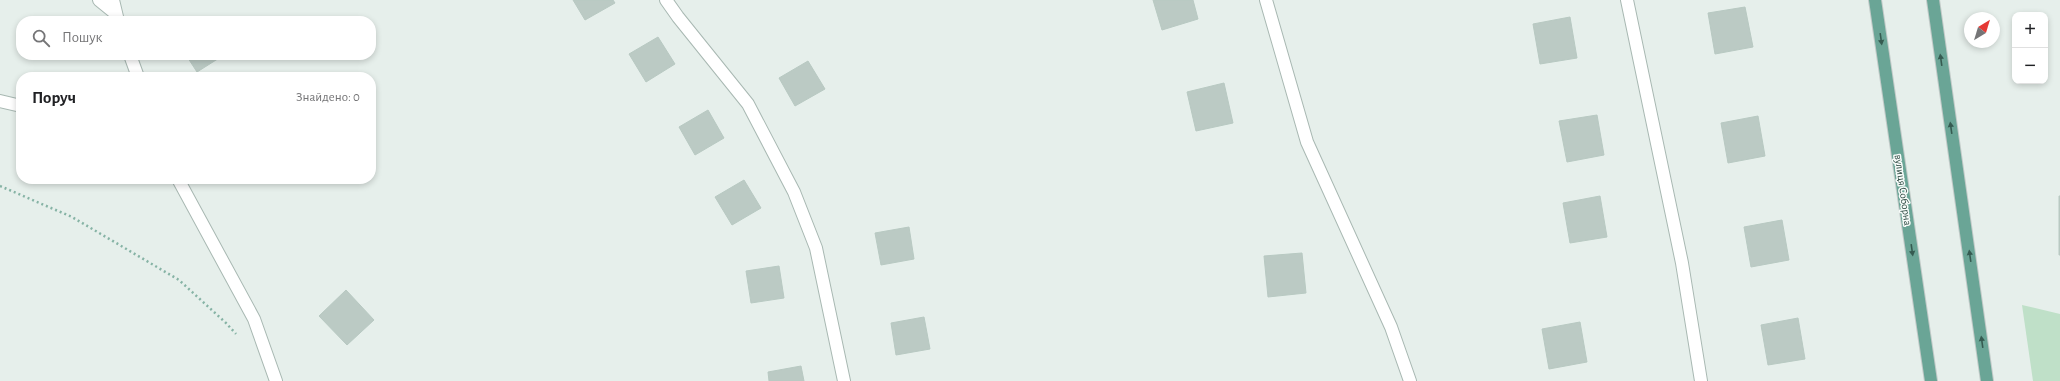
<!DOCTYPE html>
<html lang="uk">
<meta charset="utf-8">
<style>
body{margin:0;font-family:"Alegreya Sans",sans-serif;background:#f2f2f2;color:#202124}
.controls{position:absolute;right:12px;top:12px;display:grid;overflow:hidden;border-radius:8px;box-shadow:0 2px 6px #0003}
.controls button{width:36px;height:36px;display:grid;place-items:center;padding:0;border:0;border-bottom:1px solid #e0e0e0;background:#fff;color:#202124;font:20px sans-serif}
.compass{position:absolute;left:1964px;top:12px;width:36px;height:36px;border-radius:50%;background:#fff;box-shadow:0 2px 6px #0003;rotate:38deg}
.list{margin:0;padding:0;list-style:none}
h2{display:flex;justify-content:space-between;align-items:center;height:52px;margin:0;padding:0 16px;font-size:17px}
h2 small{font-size:13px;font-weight:400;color:#757577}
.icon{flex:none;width:22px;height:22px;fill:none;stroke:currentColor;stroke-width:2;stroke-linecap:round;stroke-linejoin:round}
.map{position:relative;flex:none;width:2060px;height:381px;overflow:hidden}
.search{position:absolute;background:#fff;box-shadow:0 2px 6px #0003;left:16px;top:16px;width:360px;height:44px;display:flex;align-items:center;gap:10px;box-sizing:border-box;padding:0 14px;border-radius:16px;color:#757577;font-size:15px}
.panel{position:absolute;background:#fff;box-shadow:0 2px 6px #0003;left:16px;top:72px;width:360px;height:112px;border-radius:16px}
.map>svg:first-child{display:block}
</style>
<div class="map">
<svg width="2060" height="381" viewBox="0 0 2060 381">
<rect width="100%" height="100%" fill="#e6efeb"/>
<path fill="#bfe0c8" d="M2022 305 2060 314V381H2033Z"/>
<path fill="#bbcac4" stroke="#b8c9c2" d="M573 0H613L615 3 585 20Z
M1153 0H1193L1198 19 1162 30Z
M1745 7 1753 47 1715 54 1708 13Z
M1570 17 1577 58 1540 64 1533 24Z
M658 37 675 64 646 82 629 54Z
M186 55H224L197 72Z
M808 61 825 89 795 106 779 78Z
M1224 83 1233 123 1196 131 1187 92Z
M708 110 724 138 695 155 679 127Z
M1597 115 1604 155 1567 162 1559 121Z
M1758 116 1765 156 1728 163 1721 123Z
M744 180 761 208 732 225 715 197Z
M1600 196 1607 237 1570 243 1563 203Z
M2059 196H2060V255H2059Z
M1782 220 1789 260 1751 267 1744 227Z
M909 227 914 259 881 265 875 233Z
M1302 253 1306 293 1268 297 1264 256Z
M779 266 784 298 751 303 746 271Z
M346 290 374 320 347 345 319 316Z
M924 317 930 349 896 355 891 323Z
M1798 318 1805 359 1768 365 1761 325Z
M1580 322 1587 362 1549 369 1542 329Z
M801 366 804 381H769L768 372Z"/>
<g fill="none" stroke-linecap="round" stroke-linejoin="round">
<g stroke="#a8b8b2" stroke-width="14">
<path id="lane" d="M99 0 115 13"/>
</g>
<g stroke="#a8b8b2" stroke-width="14">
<path id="street" d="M113 0 118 21
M666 0 678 17 748 104 794 192 816 248 844 381
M1266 0 1307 142 1391 327 1410 381
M1627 0 1682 263 1701 381
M130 55 138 77
M0 101 21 106
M178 179 254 319 276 381"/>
</g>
<g stroke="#c2cac8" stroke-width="14">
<path id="primary" d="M1875 0 1931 381
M1933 0 1987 381"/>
</g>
<path stroke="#86b3a5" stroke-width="2.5" stroke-dasharray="2 3" stroke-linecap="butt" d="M0 186 72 217 179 280 226 323 236 334"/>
<use href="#lane" stroke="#fff" stroke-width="12"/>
<use href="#street" stroke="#fff" stroke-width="12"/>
<use href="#primary" stroke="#6aa596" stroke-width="12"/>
</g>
<defs><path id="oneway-solid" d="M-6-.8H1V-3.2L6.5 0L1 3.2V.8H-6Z"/></defs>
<g fill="#365b51">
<use href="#oneway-solid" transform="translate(1881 39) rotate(82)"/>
<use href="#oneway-solid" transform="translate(1941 60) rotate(-98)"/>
<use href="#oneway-solid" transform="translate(1951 128) rotate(-98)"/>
<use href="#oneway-solid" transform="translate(1912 250) rotate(82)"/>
<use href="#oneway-solid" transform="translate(1970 256) rotate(-98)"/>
<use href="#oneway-solid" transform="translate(1982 342) rotate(-98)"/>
</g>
<g text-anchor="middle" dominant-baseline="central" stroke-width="3" stroke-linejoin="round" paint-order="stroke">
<g font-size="11" fill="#24423a" stroke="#f7fbf9">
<text transform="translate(1903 190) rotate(82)">вулиця Соборна</text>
</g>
</g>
</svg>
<div class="controls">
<button>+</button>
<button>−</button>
</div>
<svg class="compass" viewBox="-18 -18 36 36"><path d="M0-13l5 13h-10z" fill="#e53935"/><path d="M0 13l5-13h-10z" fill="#757577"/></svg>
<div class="search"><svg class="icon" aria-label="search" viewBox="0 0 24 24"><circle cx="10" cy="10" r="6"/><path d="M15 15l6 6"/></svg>Пошук</div>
<section class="panel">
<h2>Поруч<small>Знайдено: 0</small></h2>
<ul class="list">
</ul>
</section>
</div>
